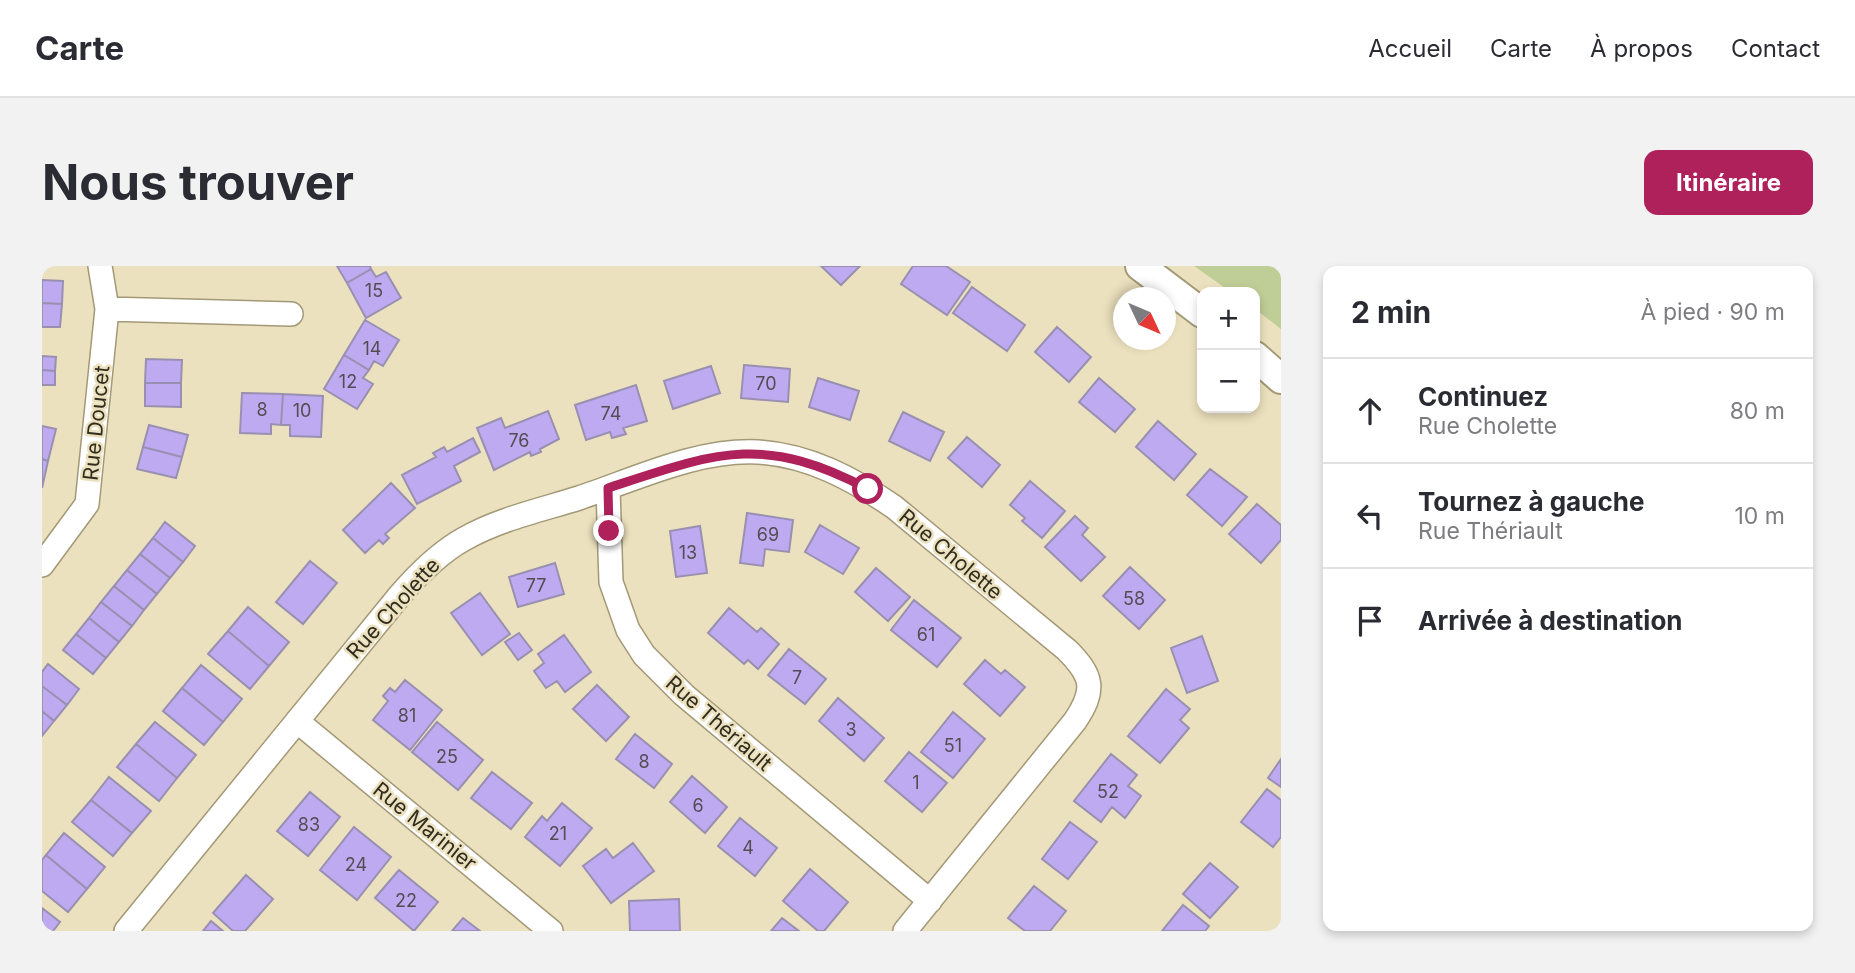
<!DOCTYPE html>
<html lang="fr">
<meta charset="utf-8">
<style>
body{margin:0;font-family:Inter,sans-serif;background:#f2f2f3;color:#2b2b33}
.controls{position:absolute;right:21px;top:21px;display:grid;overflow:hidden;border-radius:14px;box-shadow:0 4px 10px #0003}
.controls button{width:63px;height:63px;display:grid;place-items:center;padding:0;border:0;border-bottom:2px solid #e1e1e2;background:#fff;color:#2b2b33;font:35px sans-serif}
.compass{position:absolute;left:1071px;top:21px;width:63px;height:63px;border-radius:50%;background:#fff;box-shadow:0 4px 10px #0003;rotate:134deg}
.stop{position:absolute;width:21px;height:21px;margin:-16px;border:5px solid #af215b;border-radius:50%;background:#fff}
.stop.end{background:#af215b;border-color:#fff;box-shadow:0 2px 7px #0008}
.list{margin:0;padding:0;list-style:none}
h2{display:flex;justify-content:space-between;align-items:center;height:91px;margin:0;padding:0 28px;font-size:30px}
h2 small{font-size:23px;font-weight:400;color:#7c7c81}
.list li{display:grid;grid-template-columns:46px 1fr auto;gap:21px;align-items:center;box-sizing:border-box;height:105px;padding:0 28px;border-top:2px solid #e1e1e2}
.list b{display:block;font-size:26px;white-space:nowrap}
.list p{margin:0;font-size:23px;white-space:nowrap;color:#7c7c81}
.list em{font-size:23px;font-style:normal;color:#7c7c81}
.icon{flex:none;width:38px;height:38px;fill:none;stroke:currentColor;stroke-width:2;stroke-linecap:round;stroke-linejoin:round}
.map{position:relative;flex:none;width:1239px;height:665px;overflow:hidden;border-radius:14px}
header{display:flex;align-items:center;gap:42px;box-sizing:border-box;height:98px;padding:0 35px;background:#fff;border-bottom:2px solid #e1e1e2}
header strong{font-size:33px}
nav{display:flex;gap:38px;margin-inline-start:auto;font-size:24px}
.intro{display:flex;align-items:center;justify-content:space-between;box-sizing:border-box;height:168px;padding:0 42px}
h1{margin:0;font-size:49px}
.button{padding:18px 32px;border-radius:14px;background:#af215b;color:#fff;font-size:24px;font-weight:700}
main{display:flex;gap:42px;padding:0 42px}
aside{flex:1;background:#fff;border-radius:14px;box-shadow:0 4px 10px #0003}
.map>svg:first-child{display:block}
</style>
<header>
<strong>Carte</strong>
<nav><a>Accueil</a><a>Carte</a><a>À propos</a><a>Contact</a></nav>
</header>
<div class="intro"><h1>Nous trouver</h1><a class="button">Itinéraire</a></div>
<main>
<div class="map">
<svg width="1239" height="665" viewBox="0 0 1239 665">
<rect width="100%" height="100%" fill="#ece1be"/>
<path fill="#bfcd96" d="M1152 0H1239V63L1213 43V26H1189Z"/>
<path fill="#beaaf0" stroke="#9990b1" stroke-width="2" d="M295 0H328L329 3 305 17Z
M779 0H818L799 19Z
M871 0H904L928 16 905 49 859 18Z
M329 3 334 11 344 6 359 32 324 52 305 17Z
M0 14 21 15 20 38 0 37Z
M930 21 983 59 965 85 911 47Z
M0 37 20 38 18 61H0Z
M323 54 357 74 341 100 332 95 327 104 302 89Z
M1015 61 1049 91 1027 116 993 86Z
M302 89 327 104 321 112 331 118 315 143 282 123Z
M0 90 14 91 13 105 0 104Z
M104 93 140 94 139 117H103Z
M702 99 748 103 746 136 699 132Z
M669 100 678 127 631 143 622 115Z
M0 104 13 105V119H0Z
M776 112 817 125 808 154 767 141Z
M1057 112 1093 143 1073 166 1037 136Z
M103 117H139V141L103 140Z
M594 119 605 155 581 162 584 168 570 172 568 166 544 174 533 139Z
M200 127 241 128 239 159 229 158V168L198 167Z
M241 128 281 130 279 171 248 170V159H239Z
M506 145 517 173 498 183 499 186 489 190 488 186 452 204 435 162 459 152 463 162Z
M861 146 902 166 888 195 847 175Z
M1116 155 1154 188 1132 214 1094 181Z
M107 159 146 169 140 191 101 181Z
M0 160 14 163 6 195 0 193Z
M925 171 958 199 940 221 906 192Z
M431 172 438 186 412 200 419 215 375 238 360 209 394 191 391 187 402 181 405 186Z
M101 181 140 191 134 212 95 203Z
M0 193 6 195 0 222Z
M1168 203 1205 231 1180 260 1145 229Z
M988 215 1023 245 1000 272 980 255 983 252 968 239Z
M349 217 373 242 343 268 347 272 341 278 337 274 323 287 301 264Z
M1215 238 1239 259V274L1219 297 1187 268Z
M705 247 751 254 747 286 723 283 721 300 698 297Z
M1033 250 1046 262 1040 269 1063 291 1039 315 1003 281Z
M123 256 153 280 141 296 111 272Z
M778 259 817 282 801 308 763 286Z
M658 260 665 307 634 311 628 265Z
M111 272 141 296 128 312 98 288Z
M98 288 128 312 115 328 85 304Z
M268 295 295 317 261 358 234 336Z
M513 297 522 328 476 341 467 311Z
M1088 301 1123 334 1097 363 1061 330Z
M834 302 868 331 846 355 813 326Z
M85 304 115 328 102 344 72 320Z
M72 320 102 344 90 360 59 336Z
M438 327 468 368 440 389 409 347Z
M872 334 919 372 895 401 849 364Z
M59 336 90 360 77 376 47 352Z
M206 341 247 376 227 400 186 365Z
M687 342 715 366 719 362 737 378 716 403 706 394 702 398 666 367Z
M47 352 77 376 64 392 34 368Z
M186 365 227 400 208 423 166 388Z
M477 367 490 384 476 394 463 376Z
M34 368 64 392 51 408 21 384Z
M522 369 549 406 523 426 515 415 504 422 492 405 502 397 496 388Z
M1160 370 1176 415 1145 427 1129 382Z
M747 383 784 413 763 438 726 409Z
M943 394 959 408 963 404 983 421 958 450 922 418Z
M6 398 37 423 25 439 0 420V406Z
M159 399 200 433 181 456 140 422Z
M363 414 400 444 368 484 331 454 346 435 341 430 348 422 353 426Z
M555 419 587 451 564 475 531 443Z
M0 420 25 439 12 455 0 445Z
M140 422 181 456 162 479 121 445Z
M1124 423 1148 443 1138 454 1147 462 1118 497 1086 470Z
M796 432 842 472 822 495 777 455Z
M0 445 12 455 0 470Z
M911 446 943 473 911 512 879 486Z
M113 456 154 489 135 512 94 478Z
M395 456 441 494 416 524 370 486Z
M593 468 630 498 612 522 574 493Z
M94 478 135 512 117 535 75 501Z
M867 486 905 517 880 546 843 515Z
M1069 488 1095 509 1086 520 1099 530 1083 552 1070 541 1059 556 1032 535Z
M1239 493V521L1226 512Z
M450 506 490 537 469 563 429 532Z
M650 510 685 541 663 567 628 536Z
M67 511 109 545 90 567 49 534Z
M1225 523 1239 534V571L1231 581 1199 556Z
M268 526 298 551 266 590 235 565Z
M49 534 90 567 71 590 30 556Z
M520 537 550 562 518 600 483 571 500 550 505 555Z
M698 552 735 582 713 610 676 580Z
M1028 556 1055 576 1026 613 1000 593Z
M312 561 349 591 315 634 278 604Z
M22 567 63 601 45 623 4 589Z
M591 577 612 605 569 637 541 600 564 583 571 592Z
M4 589 45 623 26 646 0 625V594Z
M1168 597 1196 621 1168 652 1141 628Z
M768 603 806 636 782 665H776L741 635Z
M357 604 396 636 372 665 333 632Z
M204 609 231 633 203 665H191L171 647Z
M992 620 1024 645 1008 665H983L966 652Z
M637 633 638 665H588L587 635Z
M1141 639 1167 660 1163 665H1120Z
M0 642 18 656 11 665H0Z
M421 652 438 665H410Z
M740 652 757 665H729Z
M169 655 181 665H161Z"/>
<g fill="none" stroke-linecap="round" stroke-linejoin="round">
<g stroke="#a39977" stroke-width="26">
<path id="minor" d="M65 43 249 48
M566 222 569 316 586 364 602 389 642 429 888 635
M0 299 45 238 65 43 58 0
M255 455 509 665
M84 665 358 329C377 307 397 287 422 273 457 253 499 244 537 232 594 213 655 183 716 186 767 189 811 213 852 241L1025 384C1051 410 1054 424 1033 455L863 665"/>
</g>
<g stroke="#a39977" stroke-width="32">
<path id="tertiary" d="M1098 0 1160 47
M1213 90 1239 113"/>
</g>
<use href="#minor" stroke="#fff" stroke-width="23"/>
<use href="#tertiary" stroke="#fff" stroke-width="28"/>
</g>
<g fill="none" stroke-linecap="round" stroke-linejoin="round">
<path stroke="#af215b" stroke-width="9" d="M567 265 566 222C673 187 720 167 826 223"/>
</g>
<g text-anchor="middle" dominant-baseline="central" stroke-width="5" stroke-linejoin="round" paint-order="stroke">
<g font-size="18" fill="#544c53">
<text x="332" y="24">15</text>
<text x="330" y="82">14</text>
<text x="306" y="115">12</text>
<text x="724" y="117">70</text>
<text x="220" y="143">8</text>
<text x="260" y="144">10</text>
<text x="569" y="147">74</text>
<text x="477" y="174">76</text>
<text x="726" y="268">69</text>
<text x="646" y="286">13</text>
<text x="494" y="319">77</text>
<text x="1092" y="332">58</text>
<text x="884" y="368">61</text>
<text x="755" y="411">7</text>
<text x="365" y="449">81</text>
<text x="809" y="463">3</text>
<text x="911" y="479">51</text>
<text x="405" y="490">25</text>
<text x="602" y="495">8</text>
<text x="874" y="516">1</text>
<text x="1066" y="525">52</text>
<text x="656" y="539">6</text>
<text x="267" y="558">83</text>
<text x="516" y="567">21</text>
<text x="706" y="581">4</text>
<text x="314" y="598">24</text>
<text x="364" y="634">22</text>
</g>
<g font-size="21" fill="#312d1f" stroke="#ece1be">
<text transform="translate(54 157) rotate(-84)">Rue Doucet</text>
<text transform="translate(909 288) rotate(40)">Rue Cholette</text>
<text transform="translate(351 342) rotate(-48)">Rue Cholette</text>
<text transform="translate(677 457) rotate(41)">Rue Thériault</text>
<text transform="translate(383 560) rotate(39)">Rue Marinier</text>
</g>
</g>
</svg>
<div class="controls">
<button>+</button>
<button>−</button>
</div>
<svg class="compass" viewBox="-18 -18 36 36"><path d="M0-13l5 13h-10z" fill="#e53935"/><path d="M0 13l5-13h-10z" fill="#7c7c81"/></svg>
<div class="stop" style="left:826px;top:223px"></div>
<div class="stop end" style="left:567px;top:265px"></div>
</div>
<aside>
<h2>2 min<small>À pied · 90 m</small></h2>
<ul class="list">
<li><svg class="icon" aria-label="ahead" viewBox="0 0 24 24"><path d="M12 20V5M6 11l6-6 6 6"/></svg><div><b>Continuez</b><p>Rue Cholette</p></div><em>80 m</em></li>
<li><svg class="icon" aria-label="left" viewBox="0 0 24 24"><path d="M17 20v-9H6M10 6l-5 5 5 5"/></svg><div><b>Tournez à gauche</b><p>Rue Thériault</p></div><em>10 m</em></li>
<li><svg class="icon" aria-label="arrive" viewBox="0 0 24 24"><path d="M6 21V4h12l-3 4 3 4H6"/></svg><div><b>Arrivée à destination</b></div></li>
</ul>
</aside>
</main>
